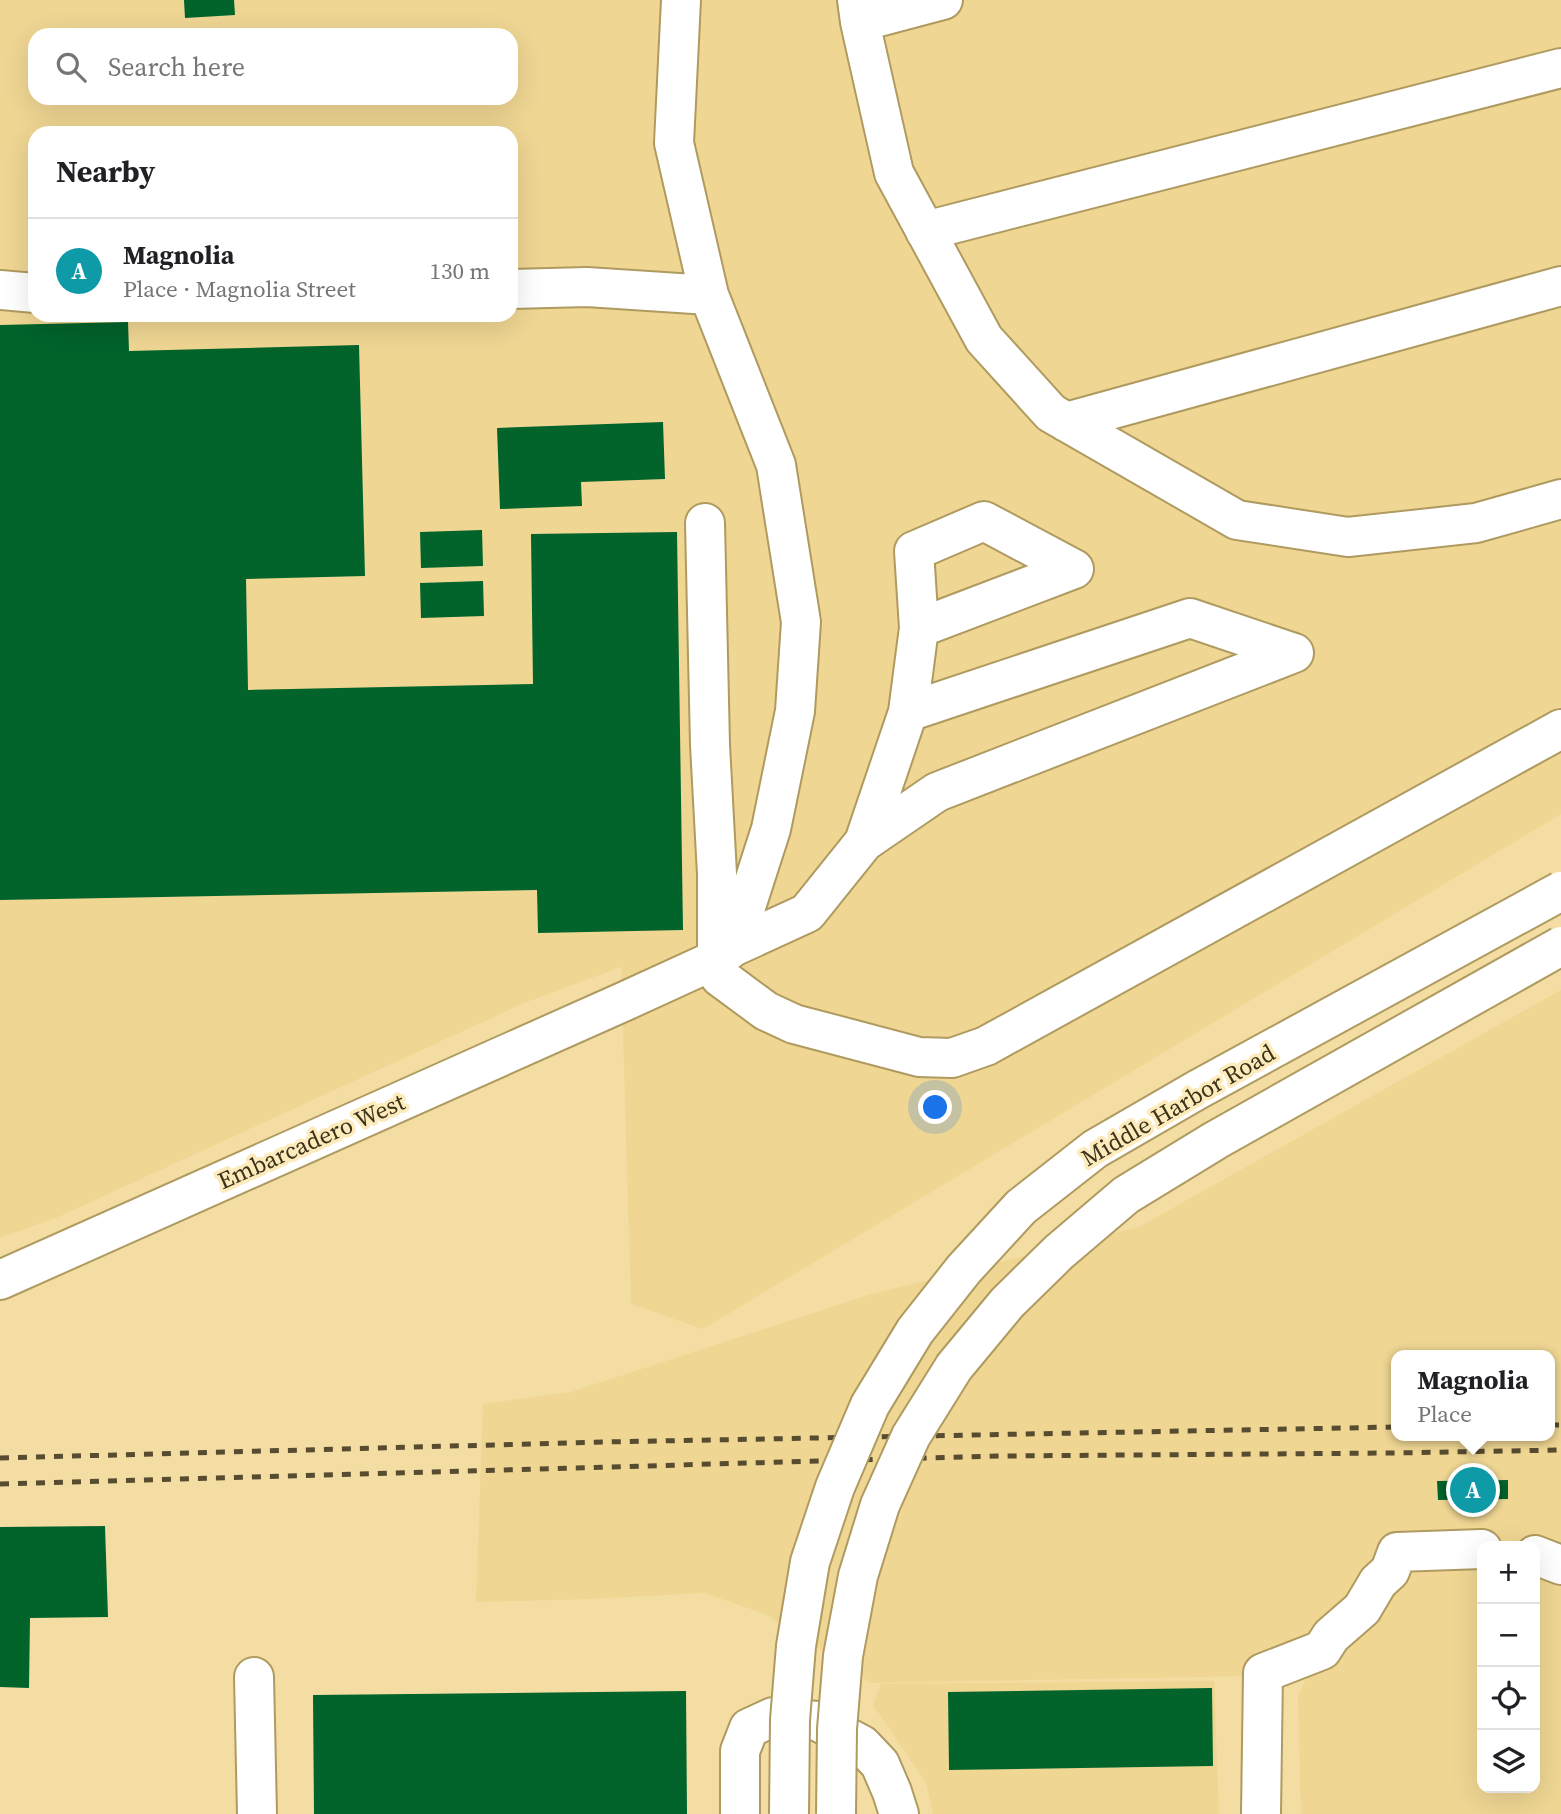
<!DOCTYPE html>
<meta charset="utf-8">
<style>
body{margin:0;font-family:"Source Serif 4",serif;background:#f6f6f6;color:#202124}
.controls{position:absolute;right:21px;bottom:21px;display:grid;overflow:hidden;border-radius:14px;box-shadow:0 7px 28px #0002}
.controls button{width:63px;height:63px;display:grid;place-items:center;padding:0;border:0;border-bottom:2px solid #e0e0e0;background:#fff;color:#202124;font:35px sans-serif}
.you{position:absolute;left:936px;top:1108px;width:24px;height:24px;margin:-18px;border:5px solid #fff;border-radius:50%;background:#1a73e8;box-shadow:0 0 0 10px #1a73e833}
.badge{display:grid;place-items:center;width:46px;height:46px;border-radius:50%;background:#506bdf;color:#fff;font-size:23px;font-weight:700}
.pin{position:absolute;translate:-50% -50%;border:4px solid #fff;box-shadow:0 2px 7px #0006}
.popup{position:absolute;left:1391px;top:1350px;width:164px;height:91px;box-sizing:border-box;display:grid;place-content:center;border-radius:14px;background:#fff;filter:drop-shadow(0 2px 5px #0005);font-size:23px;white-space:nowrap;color:#757577}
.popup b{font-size:26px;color:#202124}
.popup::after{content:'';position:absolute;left:50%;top:100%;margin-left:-14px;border:14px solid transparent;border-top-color:#fff}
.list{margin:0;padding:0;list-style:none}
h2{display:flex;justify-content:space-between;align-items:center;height:91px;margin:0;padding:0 28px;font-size:30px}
h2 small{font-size:23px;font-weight:400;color:#757577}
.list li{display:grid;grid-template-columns:46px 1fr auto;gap:21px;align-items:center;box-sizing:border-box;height:105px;padding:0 28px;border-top:2px solid #e0e0e0}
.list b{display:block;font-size:26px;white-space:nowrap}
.list p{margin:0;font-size:23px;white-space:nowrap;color:#757577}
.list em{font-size:23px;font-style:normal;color:#757577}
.icon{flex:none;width:38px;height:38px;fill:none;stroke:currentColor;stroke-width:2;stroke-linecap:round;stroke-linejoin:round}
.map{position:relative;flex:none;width:1561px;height:1814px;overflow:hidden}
.search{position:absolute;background:#fff;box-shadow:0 7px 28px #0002;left:28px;top:28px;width:490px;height:77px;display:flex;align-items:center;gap:18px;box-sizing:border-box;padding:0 24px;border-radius:21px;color:#757577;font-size:26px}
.panel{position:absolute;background:#fff;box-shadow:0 7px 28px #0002;left:28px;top:126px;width:490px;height:196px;border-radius:21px}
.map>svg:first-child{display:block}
</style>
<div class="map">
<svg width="1561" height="1814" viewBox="0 0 1561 1814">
<rect width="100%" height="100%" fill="#f3dda2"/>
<path fill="#efd693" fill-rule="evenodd" d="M0 0H1561V814L703 1329 631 1304 621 967 524 1003 58 1217 0 1238ZM35 35H511V98H35ZM35 133H511V315H35Z
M1561 990V1814H1301L1298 1696 1308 1675 871 1683 765 1614 705 1593 589 1599 476 1602 483 1404 571 1392 865 1296 1139 1227ZM1396 1355H1550V1436H1396ZM1482 1546H1535V1788H1482Z
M1214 1681 1219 1814H933L926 1783 873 1705 881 1684Z"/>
<path fill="#02632b" d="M184 0H234L235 15 185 18Z
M128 322 129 351 359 345 365 576 246 579 248 690 533 684 531 534 677 532 683 930 538 933 537 890 0 900V325Z
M663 422 665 479 581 482 582 506 500 509 497 428Z
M482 530 483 566 421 568 420 532Z
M483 581 484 616 421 618 420 583Z
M1508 1480V1499L1438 1500 1437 1481Z
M105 1526 108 1617 30 1618 29 1688 0 1687V1527Z
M1212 1688 1213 1766 949 1770 948 1692Z
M686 1691 687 1814H314L313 1695Z"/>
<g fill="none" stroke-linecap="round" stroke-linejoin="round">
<g stroke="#af9a60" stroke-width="42">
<path id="minor" d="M681 0 674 143 709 295 776 465 801 622 795 711 771 829 733 947
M857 0 860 22 894 173 984 339 1051 413 1237 520 1348 537 1476 523 1561 499
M860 22 943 0
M925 231 1561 68
M511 289 587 287 709 295
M0 290 35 293
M1066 422 1561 286
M705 523 710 745 717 874V959L720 977 766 1011 794 1024 919 1057 952 1058 986 1046 1561 729
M919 628 914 551 984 521 1074 569
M908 712 919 628 1074 569
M864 842 908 712 1190 618 1294 653
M0 1280 623 1002 717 959 733 947 807 913 864 842 937 792 1294 653
M1535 1555 1561 1565
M254 1677 257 1814
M740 1814V1751L749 1728 773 1717 817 1721 862 1745 880 1764 892 1792 899 1814
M1261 1814 1263 1673 1322 1650 1331 1636 1362 1609 1378 1582 1390 1571 1397 1552 1482 1549"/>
</g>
<use href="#minor" stroke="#fff" stroke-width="38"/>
<path stroke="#574c2f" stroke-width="5" stroke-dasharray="9 9" stroke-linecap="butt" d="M1550 1425H1561
M0 1458 605 1442 1396 1427
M0 1484 1001 1456 1392 1453 1561 1450"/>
<g stroke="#af9a60" stroke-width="42" stroke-linecap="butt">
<path id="major-bridge" d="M789 1814 790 1720 796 1646 810 1562 835 1487 870 1405 915 1331 964 1269 1021 1207 1095 1149 1197 1090 1561 891
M836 1814 837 1729 843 1656 858 1576 880 1505 911 1436 954 1367 1007 1303 1059 1252 1126 1195 1216 1140 1561 946"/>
</g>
<use href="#major-bridge" stroke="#fff" stroke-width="38"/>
</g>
<g text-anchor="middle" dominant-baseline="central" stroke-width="7" stroke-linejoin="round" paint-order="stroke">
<g font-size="24" fill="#3b321a" stroke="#fdebbc">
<text transform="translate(1178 1105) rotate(-30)">Middle Harbor Road</text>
<text transform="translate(311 1141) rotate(-24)">Embarcadero West</text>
</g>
</g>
</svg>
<div class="controls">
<button>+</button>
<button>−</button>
<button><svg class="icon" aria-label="locate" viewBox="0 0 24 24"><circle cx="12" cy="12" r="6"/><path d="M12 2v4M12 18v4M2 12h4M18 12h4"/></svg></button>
<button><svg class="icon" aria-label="layers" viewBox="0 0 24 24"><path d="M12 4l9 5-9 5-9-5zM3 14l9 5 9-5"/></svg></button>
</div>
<div class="you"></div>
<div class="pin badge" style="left:1473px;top:1490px;background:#0f9aa8">A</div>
<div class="popup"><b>Magnolia</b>Place</div>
<div class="search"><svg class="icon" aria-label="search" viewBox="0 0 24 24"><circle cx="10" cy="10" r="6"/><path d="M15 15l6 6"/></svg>Search here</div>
<section class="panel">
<h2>Nearby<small></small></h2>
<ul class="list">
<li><span class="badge" style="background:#0f9aa8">A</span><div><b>Magnolia</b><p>Place · Magnolia Street</p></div><em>130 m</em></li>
</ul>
</section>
</div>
